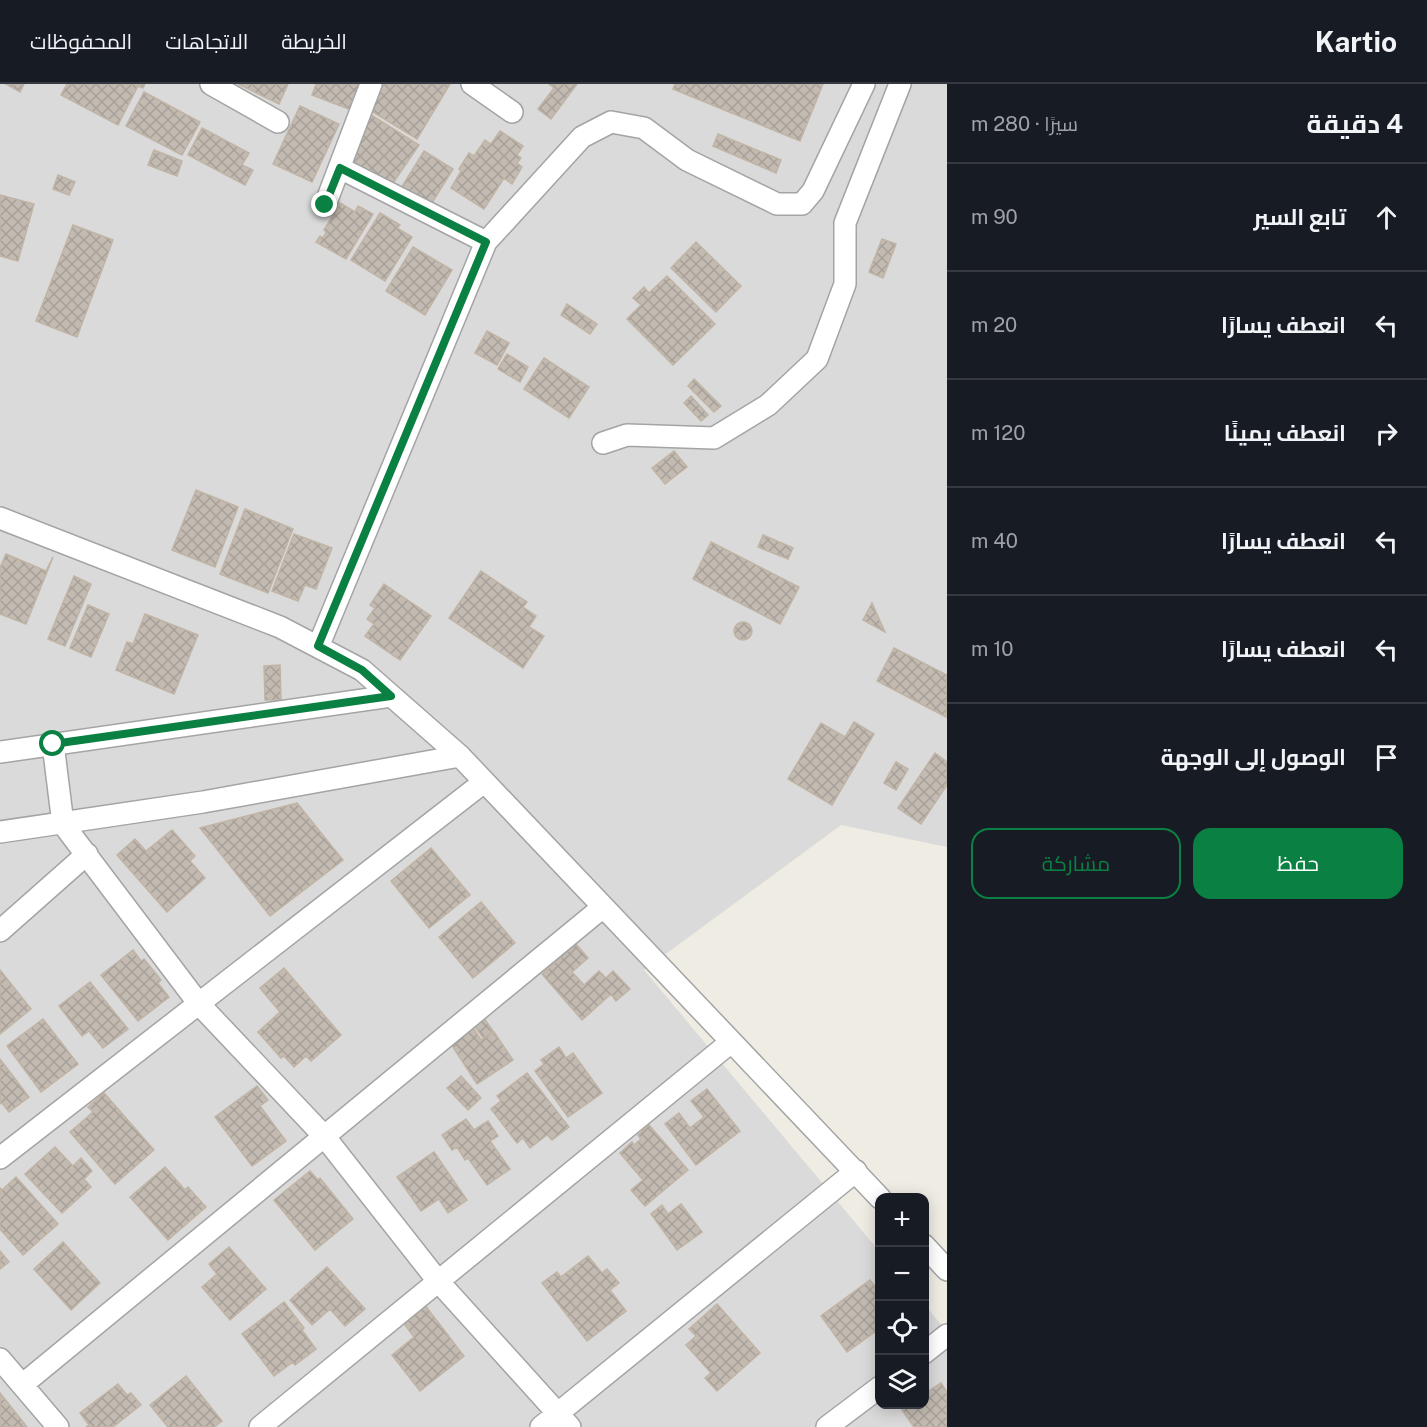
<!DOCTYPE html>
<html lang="ar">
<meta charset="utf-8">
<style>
body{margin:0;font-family:"Public Sans",Cairo,sans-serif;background:#20242c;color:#f1f3f6;direction:rtl}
.controls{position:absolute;right:18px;bottom:18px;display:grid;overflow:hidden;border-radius:12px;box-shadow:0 3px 15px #0003}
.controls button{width:54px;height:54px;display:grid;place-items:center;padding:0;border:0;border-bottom:2px solid #363941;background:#171b24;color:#f1f3f6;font:30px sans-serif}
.stop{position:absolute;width:18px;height:18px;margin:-14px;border:4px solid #0b8043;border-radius:50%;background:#fff}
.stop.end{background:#0b8043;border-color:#fff;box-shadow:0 2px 6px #0008}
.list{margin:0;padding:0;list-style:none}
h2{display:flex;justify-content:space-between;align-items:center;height:78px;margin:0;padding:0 24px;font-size:26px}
h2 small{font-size:20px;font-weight:400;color:#9ea1a6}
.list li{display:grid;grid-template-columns:39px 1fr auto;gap:18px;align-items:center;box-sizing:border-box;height:108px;padding:0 24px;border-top:2px solid #363941}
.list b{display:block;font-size:22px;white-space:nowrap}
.list em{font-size:20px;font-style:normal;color:#9ea1a6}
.actions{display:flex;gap:12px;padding:18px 24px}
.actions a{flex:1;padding:14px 0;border:2px solid #0b8043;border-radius:18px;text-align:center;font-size:21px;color:#0b8043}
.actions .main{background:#0b8043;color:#fff}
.icon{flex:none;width:33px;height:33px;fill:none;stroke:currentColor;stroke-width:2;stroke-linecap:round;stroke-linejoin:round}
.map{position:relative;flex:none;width:947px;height:1343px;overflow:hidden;direction:ltr}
header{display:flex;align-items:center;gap:36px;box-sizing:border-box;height:84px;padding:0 30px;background:#171b24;border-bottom:2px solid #363941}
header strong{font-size:28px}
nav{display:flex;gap:33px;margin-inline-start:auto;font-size:21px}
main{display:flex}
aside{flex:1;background:#171b24}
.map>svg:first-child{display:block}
</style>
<header>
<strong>Kartio</strong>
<nav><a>الخريطة</a><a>الاتجاهات</a><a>المحفوظات</a></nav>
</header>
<main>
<aside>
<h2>4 دقيقة<small>سيرًا · 280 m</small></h2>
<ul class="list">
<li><svg class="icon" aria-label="ahead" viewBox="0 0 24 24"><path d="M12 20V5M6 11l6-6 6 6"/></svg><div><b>تابع السير</b></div><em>90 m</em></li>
<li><svg class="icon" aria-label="left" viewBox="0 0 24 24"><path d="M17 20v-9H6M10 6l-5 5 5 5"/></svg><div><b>انعطف يسارًا</b></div><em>20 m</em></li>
<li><svg class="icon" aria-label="right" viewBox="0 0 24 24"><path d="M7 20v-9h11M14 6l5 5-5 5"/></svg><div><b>انعطف يمينًا</b></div><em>120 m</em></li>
<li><svg class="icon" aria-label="left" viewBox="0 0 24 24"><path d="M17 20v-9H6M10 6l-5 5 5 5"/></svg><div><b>انعطف يسارًا</b></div><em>40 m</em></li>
<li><svg class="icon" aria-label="left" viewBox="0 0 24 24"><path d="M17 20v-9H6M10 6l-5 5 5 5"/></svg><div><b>انعطف يسارًا</b></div><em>10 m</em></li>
<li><svg class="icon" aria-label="arrive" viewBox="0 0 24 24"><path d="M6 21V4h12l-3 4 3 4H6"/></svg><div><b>الوصول إلى الوجهة</b></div></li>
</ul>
<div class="actions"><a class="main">حفظ</a><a>مشاركة</a></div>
</aside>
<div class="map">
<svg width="947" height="1343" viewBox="0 0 947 1343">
<defs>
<pattern id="building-cross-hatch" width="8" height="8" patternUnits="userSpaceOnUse" patternTransform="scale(1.5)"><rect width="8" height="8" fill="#c3bbb2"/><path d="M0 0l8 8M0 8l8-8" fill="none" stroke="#a7a099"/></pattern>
</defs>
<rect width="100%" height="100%" fill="#eeece3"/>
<path fill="#dbdada" d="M0 0H947V763L841 741 644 886 879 1167 880 1320H924L925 1221 947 1248V1343H0Z"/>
<path fill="url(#building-cross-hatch)" stroke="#c0b4a5" stroke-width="1.5" d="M6 0H24L20 8Z
M67 0H145L143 4 138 2 118 41 61 11Z
M238 0H288L279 20Z
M316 0H365L354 27 312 11Z
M383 0H450L417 55 368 25Z
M549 0H577L551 35 538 25 554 4Z
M675 0H823L800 57 673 5Z
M144 8 200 38 182 71 126 42Z
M300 22 339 40 312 98 273 80Z
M368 29 419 61 387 108 345 85Z
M202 44 249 69 242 81 253 86 245 101 188 71Z
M500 47 523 62 517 71 521 74 517 79 522 83 512 100 504 94 484 125 451 104 461 87 459 85 469 69 474 72 485 56 491 60Z
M718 50 781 76 776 89 713 62Z
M154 66 182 77 177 92 148 81Z
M424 67 453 85 427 127 398 109Z
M58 91 75 98 69 111 53 105Z
M0 111 34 120 18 177 0 172Z
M340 119 355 128 358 122 373 130 346 175 316 158 320 152 323 154 326 148 324 146Z
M380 129 400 141 397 144 412 153 385 197 351 176Z
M73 141 113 156 77 253 36 237Z
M882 155 896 160 883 194 869 188Z
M696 158 741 202 716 228 671 184Z
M413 163 452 186 425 231 386 207Z
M667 192 715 240 673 281 627 235 641 221 633 214 644 203 649 209Z
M567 220 597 240 590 250 561 231Z
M487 247 509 259 497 281 475 269Z
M507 270 528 283 520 298 498 285Z
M544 274 589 303 569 334 524 305Z
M694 295 721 322 714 328 688 302Z
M691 312 708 331 701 337 684 319Z
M674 367 687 383 665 400 652 384Z
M196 406 238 423 215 483 172 466Z
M245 425 293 445 268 509 220 490Z
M294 450 332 464 316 505 305 501 298 517 272 507Z
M763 451 793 464 788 475 758 463Z
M711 458 799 503 780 540 693 495Z
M6 470 46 487 53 473 26 540 0 530V484Z
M481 487 527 518 523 523 536 532 529 543 544 552 523 584 449 534Z
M74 492 91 500 65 562 48 555Z
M384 500 431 532 400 576 365 552 374 540 367 535 375 524 370 521Z
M872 519 885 548 863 536Z
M88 521 109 530 91 573 70 564Z
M145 530 198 551 174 610 116 586 127 558 133 560Z
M734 547a9 9 0 1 1 18 0a9 9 0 1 1-18 0Z
M894 564 947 591 946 633 877 597Z
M280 581 281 616H265L264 582Z
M854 638 874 650 832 721 788 695 821 639 845 653Z
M935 669 947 678V701L921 740 898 724Z
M896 678 908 685 896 706 884 699Z
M297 719 343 776 270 832 200 744Z
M172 746 195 772 190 777 205 794 167 828 117 771 135 755 146 767Z
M431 764 470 811 429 844 391 797Z
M481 818 515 859 473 894 439 853Z
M576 860 588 874 572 888 584 901 599 887 606 894 613 887 630 905 616 917 611 910 582 936 542 890Z
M133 866 141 877 144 875 161 896 158 899 169 913 138 937 101 891Z
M284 884 341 951 311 977 306 972 294 983 284 972 281 974 258 948 280 928 260 904Z
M0 886 31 925 0 950Z
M90 898 128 945 103 964 89 947 82 952 59 922Z
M479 927 493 947 483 954 469 934Z
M43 935 78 980 41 1008 7 962Z
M470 939 481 956 494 948 513 976 477 1000 447 954Z
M559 963 566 974 573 969 602 1009 568 1033 535 987 544 980 541 976Z
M0 975 29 1013 9 1028 2 1019 0 1020Z
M527 989 569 1043 552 1056 547 1051 530 1064 523 1054 517 1059 491 1025 501 1017 497 1012Z
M461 992 481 1014 468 1026 447 1004Z
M257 1002 268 1016 260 1022 286 1057 252 1082 215 1033Z
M707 1005 740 1047 696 1081 665 1040 679 1029 690 1044 704 1033 691 1017Z
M104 1009 154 1066 115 1100 70 1048 93 1028 88 1023Z
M466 1035 474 1046 488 1037 498 1052 490 1057 510 1085 487 1101 468 1074 465 1076 457 1063 452 1066 442 1051Z
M649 1041 688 1086 645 1122 631 1106 643 1096 620 1069 632 1058 634 1061 641 1055 638 1051Z
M55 1063 73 1082 81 1074 92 1087 84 1095 91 1103 62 1129 25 1090Z
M434 1068 467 1116 448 1129 439 1115 421 1127 397 1093Z
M165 1083 185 1106 188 1103 206 1123 168 1156 130 1113Z
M310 1087 318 1096 320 1094 353 1135 315 1166 274 1116Z
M16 1093 58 1140 23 1171 0 1145V1104L2 1106Z
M681 1120 702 1148 677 1166 651 1130 662 1121 668 1130Z
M63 1158 100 1199 71 1226 34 1185Z
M229 1163 266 1205 230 1236 202 1203 217 1190 209 1180Z
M0 1167 9 1178 0 1185Z
M588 1172 602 1189 607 1185 619 1199 610 1206 626 1227 587 1257 542 1199 557 1188 561 1193Z
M327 1183 365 1225 345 1242 330 1225 312 1241 290 1216Z
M870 1196 880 1209 877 1212 880 1215V1244L847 1268 821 1232Z
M284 1218 304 1244 302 1246 316 1265 295 1281 293 1278 274 1292 242 1250Z
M424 1220 464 1272 420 1307 392 1271 414 1253 402 1237Z
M717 1220 760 1269 717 1307 705 1294 711 1289 686 1261 696 1252 689 1245Z
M186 1292 222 1337 214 1343H168L150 1321Z
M941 1299 947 1308V1343H914L902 1326 910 1320H924V1310Z
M118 1300 127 1311 131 1309 141 1321 113 1343H86L89 1341 80 1329Z
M0 1309 27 1343H0Z"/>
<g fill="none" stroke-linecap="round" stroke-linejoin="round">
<g stroke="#a4a4a4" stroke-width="24">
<path id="street" d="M211 0 278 38
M472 0 512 28
M340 84 486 158
M325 121 371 0
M603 359 627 351 714 354 768 321 817 275 845 200V139L900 0
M0 434 280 543 362 586 460 672 880 1114
M318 563 486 158 582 53 611 38 644 44 687 76 777 120H802L813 107 864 0
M53 660 63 740 199 920 324 1052 438 1197 570 1343
M0 668 391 612
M0 748 203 718 460 672
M0 847 87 770
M0 1074 484 698
M924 1161 947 1186
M924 1269 947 1251
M0 1275 58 1343
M22 1301 603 823
M260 1343 731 958
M541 1343 856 1087
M827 1343 880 1303"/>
</g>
<use href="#street" stroke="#fff" stroke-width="21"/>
</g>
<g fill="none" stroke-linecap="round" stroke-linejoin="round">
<path stroke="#0b8043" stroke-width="8" d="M53 660 391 612 362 586 318 562 486 158 340 84 325 121"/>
</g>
</svg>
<div class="controls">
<button>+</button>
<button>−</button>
<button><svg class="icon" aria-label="locate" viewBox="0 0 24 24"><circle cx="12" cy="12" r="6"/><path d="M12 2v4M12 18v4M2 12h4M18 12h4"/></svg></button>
<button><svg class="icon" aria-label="layers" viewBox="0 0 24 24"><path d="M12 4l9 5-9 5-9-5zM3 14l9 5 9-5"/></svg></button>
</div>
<div class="stop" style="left:53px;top:660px"></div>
<div class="stop end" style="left:325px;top:121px"></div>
</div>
</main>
